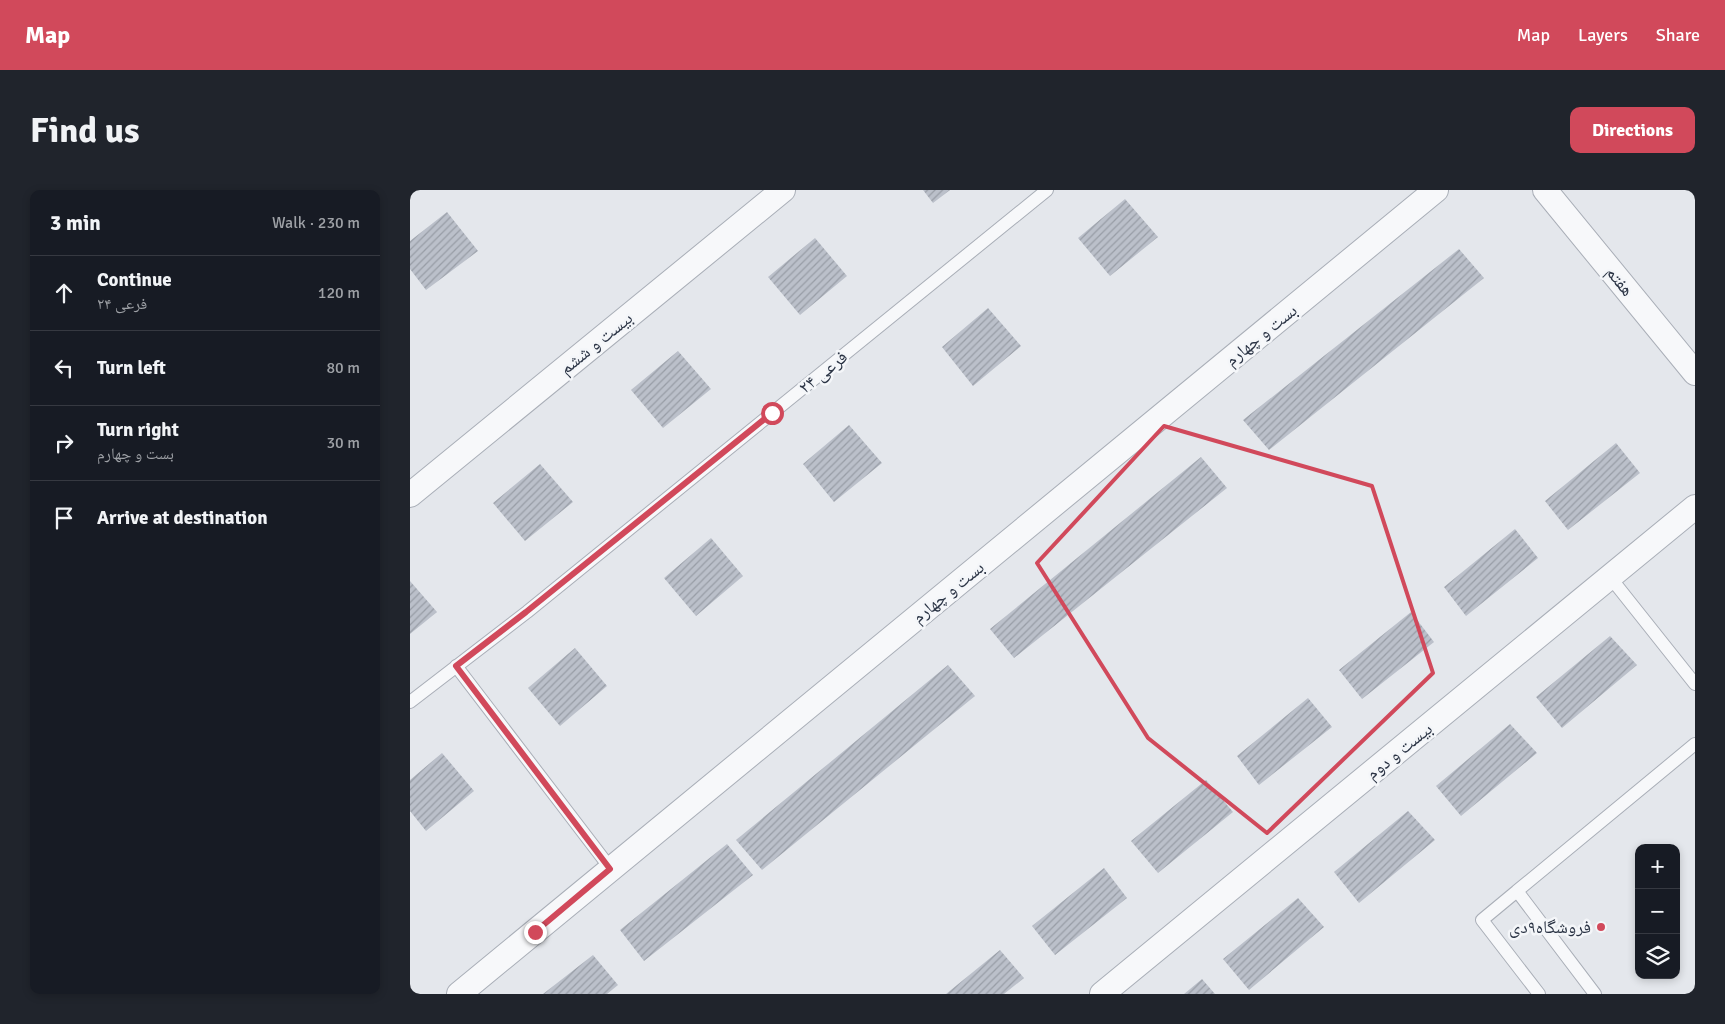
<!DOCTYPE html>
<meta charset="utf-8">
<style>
body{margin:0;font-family:Signika,"Noto Naskh Arabic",sans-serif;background:#20242c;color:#f1f3f6}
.controls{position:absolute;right:15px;bottom:15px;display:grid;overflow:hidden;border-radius:10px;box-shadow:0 2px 8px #0003}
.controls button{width:45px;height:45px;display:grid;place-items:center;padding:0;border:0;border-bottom:1px solid #363941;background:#171b24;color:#f1f3f6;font:25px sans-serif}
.stop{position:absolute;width:15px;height:15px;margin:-11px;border:4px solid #d1495b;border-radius:50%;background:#fff}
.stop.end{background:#d1495b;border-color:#fff;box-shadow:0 1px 5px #0008}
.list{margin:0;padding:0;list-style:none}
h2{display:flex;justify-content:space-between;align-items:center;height:65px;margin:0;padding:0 20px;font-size:21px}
h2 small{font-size:16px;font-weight:400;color:#9ea1a6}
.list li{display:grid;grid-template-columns:32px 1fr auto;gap:15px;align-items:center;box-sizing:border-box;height:75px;padding:0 20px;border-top:1px solid #363941}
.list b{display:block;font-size:19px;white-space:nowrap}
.list p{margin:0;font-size:16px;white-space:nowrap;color:#9ea1a6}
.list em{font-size:16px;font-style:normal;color:#9ea1a6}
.icon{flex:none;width:28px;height:28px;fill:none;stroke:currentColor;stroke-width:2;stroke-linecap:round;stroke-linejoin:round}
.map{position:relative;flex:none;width:1285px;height:804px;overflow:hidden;border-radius:10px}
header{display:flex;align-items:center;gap:30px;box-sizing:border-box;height:70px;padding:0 25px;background:#d1495b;color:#fff}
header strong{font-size:24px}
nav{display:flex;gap:28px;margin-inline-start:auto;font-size:18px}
.intro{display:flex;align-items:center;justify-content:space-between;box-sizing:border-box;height:120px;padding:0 30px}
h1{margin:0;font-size:35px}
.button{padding:12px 22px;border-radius:10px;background:#d1495b;color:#fff;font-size:18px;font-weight:700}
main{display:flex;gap:30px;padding:0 30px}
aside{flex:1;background:#171b24;border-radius:10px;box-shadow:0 2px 8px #0003}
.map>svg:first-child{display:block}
</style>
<header>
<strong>Map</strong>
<nav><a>Map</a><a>Layers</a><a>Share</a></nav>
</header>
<div class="intro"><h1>Find us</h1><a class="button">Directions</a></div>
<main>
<aside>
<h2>3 min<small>Walk · 230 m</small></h2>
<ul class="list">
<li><svg class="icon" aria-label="ahead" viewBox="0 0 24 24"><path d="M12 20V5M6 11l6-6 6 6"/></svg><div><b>Continue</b><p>فرعی ۲۴</p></div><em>120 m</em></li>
<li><svg class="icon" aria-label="left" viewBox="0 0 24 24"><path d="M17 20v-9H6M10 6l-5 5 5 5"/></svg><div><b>Turn left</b></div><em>80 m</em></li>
<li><svg class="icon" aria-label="right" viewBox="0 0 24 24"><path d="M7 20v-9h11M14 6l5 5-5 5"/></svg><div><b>Turn right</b><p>بست و چهارم</p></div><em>30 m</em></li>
<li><svg class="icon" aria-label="arrive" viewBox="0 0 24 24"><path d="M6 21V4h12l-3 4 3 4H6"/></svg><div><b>Arrive at destination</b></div></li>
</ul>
</aside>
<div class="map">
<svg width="1285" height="804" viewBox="0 0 1285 804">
<defs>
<pattern id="building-hatch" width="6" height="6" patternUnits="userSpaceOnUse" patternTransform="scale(1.25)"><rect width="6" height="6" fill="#bbc0ca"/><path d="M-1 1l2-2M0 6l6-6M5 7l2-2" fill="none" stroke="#989da6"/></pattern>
</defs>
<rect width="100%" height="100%" fill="#e4e7ec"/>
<path fill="url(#building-hatch)" d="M513 0H540L523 13Z
M715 9 748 47 700 86 668 48Z
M37 22 68 61 16 100 0 79V51Z
M405 48 437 86 390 125 358 87Z
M1049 59 1074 88 859 260 833 230Z
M578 118 611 156 563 196 532 157Z
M268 161 301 199 253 238 221 200Z
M439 235 472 273 424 312 393 274Z
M1206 253 1230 283 1158 340 1135 311Z
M791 267 817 298 604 468 580 439Z
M130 274 163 312 115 351 83 313Z
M1105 339 1128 368 1056 426 1034 397Z
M301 348 333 386 286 426 254 388Z
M0 391 27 422 0 444Z
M1001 422 1024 452 952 509 929 480Z
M1200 446 1227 475 1152 538 1126 507Z
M165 458 197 496 150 536 118 498Z
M538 475 565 506 352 680 326 650Z
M898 508 922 537 849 595 827 566Z
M1100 534 1127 563 1051 626 1026 596Z
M32 563 64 601 16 641 0 621V590Z
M796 590 823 622 748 683 721 651Z
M998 621 1025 650 949 713 924 682Z
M317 654 343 685 234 771 210 740Z
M694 678 717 708 645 765 622 736Z
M888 708 914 737 839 800 813 769Z
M590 760 614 788 594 804H536Z
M183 765 208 795 197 804H133Z
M792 789 805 804H774Z"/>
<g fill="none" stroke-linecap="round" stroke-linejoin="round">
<g stroke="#a9aeb7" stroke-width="14">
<path id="service" d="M1200 387 1285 494
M46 476 201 679
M0 512 117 422 637 0
M1107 701 1072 730 1129 804
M1185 804 1107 701 1285 554"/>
</g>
<g stroke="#a9aeb7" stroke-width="26">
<path id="minor" d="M1135 0 1285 183
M0 305 373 0
M49 804 1026 0
M692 804 1285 317"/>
</g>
<use href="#service" stroke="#f7f8fa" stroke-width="12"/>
<use href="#minor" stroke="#f7f8fa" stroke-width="24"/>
</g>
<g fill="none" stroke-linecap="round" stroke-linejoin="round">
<path stroke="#d1495b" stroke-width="6" d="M125 742 200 679 46 476 116 422 362 223"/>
</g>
<path fill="none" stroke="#d1495b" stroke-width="4" stroke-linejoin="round" d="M754 236 962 296 1023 483 857 643 738 548 627 373Z"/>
<circle fill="#d1495b" stroke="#f4f6f9" stroke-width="2" cx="1191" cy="737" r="5"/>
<g text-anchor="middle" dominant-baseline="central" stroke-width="5" stroke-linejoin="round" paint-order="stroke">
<g font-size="18" fill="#2b3445" stroke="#f4f6f9">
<text transform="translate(1210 91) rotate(51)">هفتم</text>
<text transform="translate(851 145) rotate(-39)">بست و چهارم</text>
<text transform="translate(186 153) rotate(-39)">بیست و ششم</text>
<text transform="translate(413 182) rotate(-39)">فرعی ۲۴</text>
<text transform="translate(538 402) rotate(-39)">بست و چهارم</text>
<text transform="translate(989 561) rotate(-39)">بیست و دوم</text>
</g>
<g font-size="18" fill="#2b3445" stroke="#f4f6f9" text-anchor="end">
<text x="1181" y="737">فروشگاه۹دی</text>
</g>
</g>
</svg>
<div class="controls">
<button>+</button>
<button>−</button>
<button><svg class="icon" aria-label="layers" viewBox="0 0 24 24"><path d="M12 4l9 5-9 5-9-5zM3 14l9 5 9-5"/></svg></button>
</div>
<div class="stop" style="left:362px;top:223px"></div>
<div class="stop end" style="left:125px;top:742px"></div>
</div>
</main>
